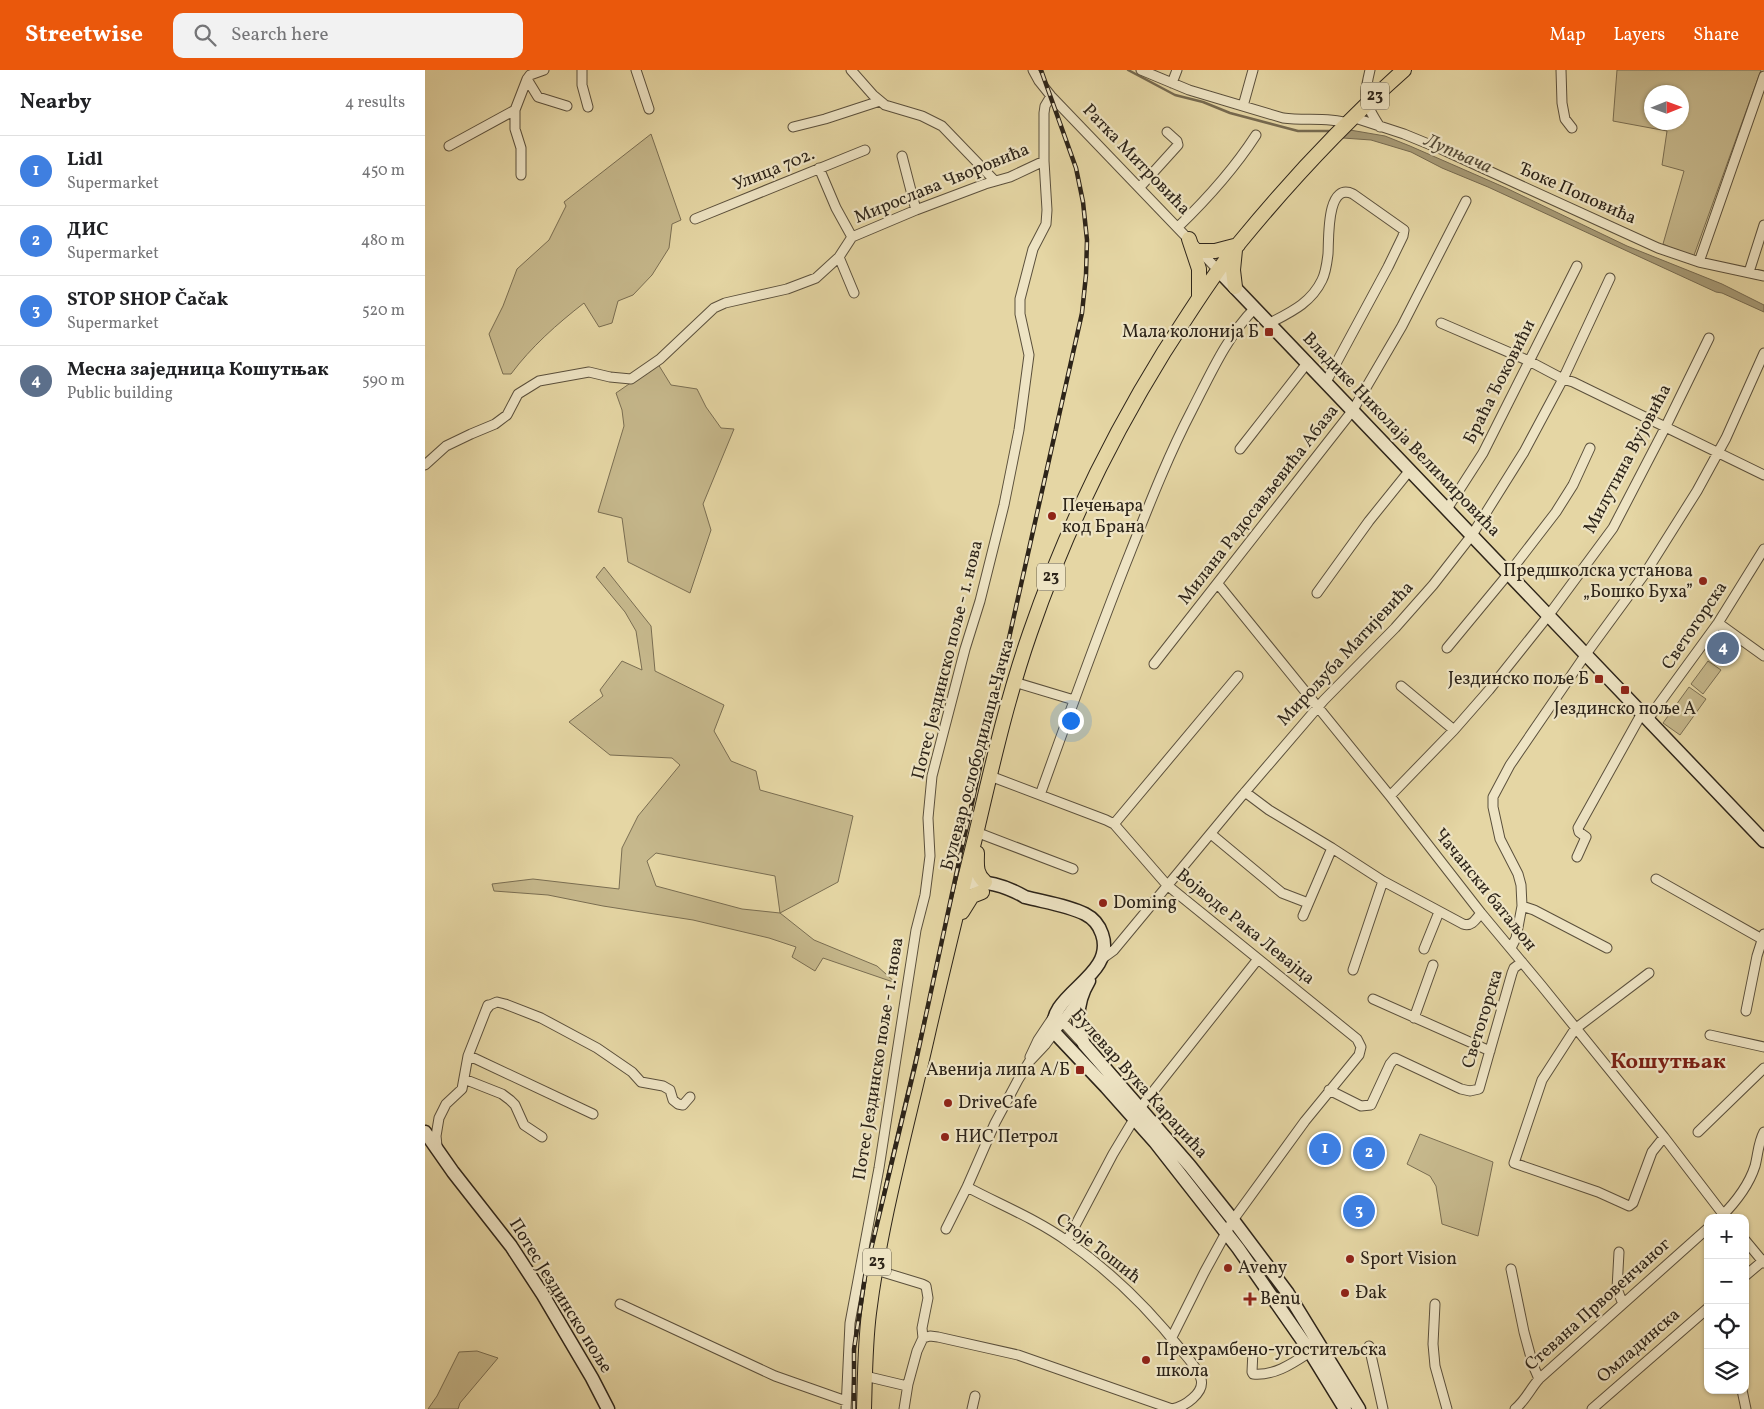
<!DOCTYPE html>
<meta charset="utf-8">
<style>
body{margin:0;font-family:Vollkorn,serif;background:#f2f2f2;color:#202124}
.controls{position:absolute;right:15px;bottom:15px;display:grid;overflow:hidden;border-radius:10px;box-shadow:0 1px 4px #0004}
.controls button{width:45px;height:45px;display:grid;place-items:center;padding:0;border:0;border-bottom:1px solid #e0e0e0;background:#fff;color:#202124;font:25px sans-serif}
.compass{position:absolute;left:1219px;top:15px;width:45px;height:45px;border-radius:50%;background:#fff;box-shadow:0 1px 4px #0004;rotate:89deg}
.you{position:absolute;left:645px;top:650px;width:18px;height:18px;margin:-12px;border:4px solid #fff;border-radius:50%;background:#1a73e8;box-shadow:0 0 0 8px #1a73e833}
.badge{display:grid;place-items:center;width:32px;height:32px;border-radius:50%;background:#ea580c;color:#fff;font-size:16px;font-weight:700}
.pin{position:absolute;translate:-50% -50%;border:2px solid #fff;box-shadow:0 1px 5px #0006}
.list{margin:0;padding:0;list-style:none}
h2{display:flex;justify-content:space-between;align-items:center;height:65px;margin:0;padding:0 20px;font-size:21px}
h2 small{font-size:16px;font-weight:400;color:#757577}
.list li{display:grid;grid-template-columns:32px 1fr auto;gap:15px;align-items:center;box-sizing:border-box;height:70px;padding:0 20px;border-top:1px solid #e0e0e0}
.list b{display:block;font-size:19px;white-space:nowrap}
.list p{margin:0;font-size:16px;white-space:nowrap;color:#757577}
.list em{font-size:16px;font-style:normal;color:#757577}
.icon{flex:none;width:28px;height:28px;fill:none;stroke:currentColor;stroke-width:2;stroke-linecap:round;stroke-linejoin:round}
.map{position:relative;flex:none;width:1339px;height:1339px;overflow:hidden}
header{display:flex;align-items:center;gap:30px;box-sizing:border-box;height:70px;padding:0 25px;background:#ea580c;color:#fff}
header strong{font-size:24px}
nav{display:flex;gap:28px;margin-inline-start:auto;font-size:18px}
.search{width:350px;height:45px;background:#f2f2f2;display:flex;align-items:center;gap:12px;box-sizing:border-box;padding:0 18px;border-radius:10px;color:#757577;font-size:19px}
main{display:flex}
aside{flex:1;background:#fff}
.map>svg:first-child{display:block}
</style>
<header>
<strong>Streetwise</strong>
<div class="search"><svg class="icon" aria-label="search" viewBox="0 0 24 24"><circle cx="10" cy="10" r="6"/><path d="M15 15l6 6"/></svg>Search here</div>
<nav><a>Map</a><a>Layers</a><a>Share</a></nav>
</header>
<main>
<aside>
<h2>Nearby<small>4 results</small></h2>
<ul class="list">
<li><span class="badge" style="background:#3f7fe0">1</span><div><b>Lidl</b><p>Supermarket</p></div><em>450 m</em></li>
<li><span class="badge" style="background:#3f7fe0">2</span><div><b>ДИС</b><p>Supermarket</p></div><em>480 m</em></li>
<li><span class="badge" style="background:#3f7fe0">3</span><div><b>STOP SHOP Čačak</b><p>Supermarket</p></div><em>520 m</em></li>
<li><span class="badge" style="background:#5c6f8a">4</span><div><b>Месна заједница Кошутњак</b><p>Public building</p></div><em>590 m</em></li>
</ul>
</aside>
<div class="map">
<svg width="1339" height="1339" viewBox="0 0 1339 1339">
<rect width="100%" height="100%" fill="#e5d6a4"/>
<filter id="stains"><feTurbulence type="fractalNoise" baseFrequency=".004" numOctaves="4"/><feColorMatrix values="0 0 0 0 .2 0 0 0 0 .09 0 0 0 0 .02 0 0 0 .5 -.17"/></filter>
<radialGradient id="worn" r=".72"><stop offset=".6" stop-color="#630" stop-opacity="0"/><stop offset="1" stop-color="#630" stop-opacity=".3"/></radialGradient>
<path fill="#c6b88c" stroke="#7a6e52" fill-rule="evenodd" d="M1192 0H1336L1268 188 1238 174 1259 101 1237 95 1242 61 1188 51ZM1226 22H1256V52H1226Z
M226 64 256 150 247 154 244 178 227 205 208 225 193 231 187 253 174 257 159 233C132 254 106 277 86 304H78L64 264 78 236 92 199 124 170 141 136 139 132Z
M233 294 246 315 272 319 281 337 296 358 309 359 278 434 286 460 265 523 203 492 197 448 173 442 199 356 197 340 191 323Z
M179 497 226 556 230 601 299 635 289 661 306 691 331 701 335 720 428 746 413 812 355 843 389 870 452 896 471 913 398 888 390 901 367 887 371 877 344 868 268 850 178 836 123 825 69 821 67 814 108 809 194 819 197 778 213 746 255 695 247 688 185 685 144 652 178 626 175 620 197 591 217 600 211 561 200 542 171 507ZM231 783 350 806 355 843 317 839 231 816 222 791Z
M1283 591 1296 600 1278 624 1266 614Z
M1264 617 1281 629 1255 665 1238 653Z
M995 1064 1068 1092 1053 1166 1017 1154 1011 1116 1005 1106 982 1094Z
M52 1281 73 1288 35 1333 33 1339H3L12 1326 34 1282Z"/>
<path fill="#a69975" stroke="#766a50" d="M925 60 960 66 985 76 1081 118 1202 176 1297 214 1339 235V242L1297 223 1291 222 1063 117 1017 98 986 82 946 70 918 68Z"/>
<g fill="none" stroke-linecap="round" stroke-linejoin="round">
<path stroke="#766a50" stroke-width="2.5" d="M703 0 750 25 778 32 805 43 873 61H908"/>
<g stroke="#5b503c" stroke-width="11">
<path id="street" d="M157 0V15L163 37
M211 0 224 39
M426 0 448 25 460 35 497 46 517 56 570 111
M608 0 614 11 626 26 794 201
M716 0 764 20 858 48C879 51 903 47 922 53
M945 0C938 29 939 32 955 57
M1136 0 1137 33 1140 49 1147 58
M102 9 113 27 142 36
M747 13 752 0
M818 36 828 0
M927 47 979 64 1018 80 1233 178 1274 192 1339 206
M368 57 400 49 455 31
M24 76 90 40
M477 86 491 140
M394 98 411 138 427 167
M96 105V78L90 59V40L102 9 105 5 119 0
M715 117 753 75 752 71 742 62
M270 149 440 80
M753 157C782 129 809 99 831 65
M414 187 429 223
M1274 192 1339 6
M1324 202 1339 155
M845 253C866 242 886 233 897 210 901 202 902 192 903 184 904 170 901 111 928 124L979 160 978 166 963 197 901 312
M1016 253 1104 291 1138 309 1148 312 1339 405
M815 379 883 292
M0 395 21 376 46 364 70 354 82 345 93 324 114 311 164 302 185 307 206 309 235 289 289 238 300 233 362 219 391 208 414 187 427 167 491 140 560 114 585 107 619 91
M1022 439 1058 383 1152 196
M793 514 965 726 1056 843 1116 915 1239 1067 1301 1148
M892 523 944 451 985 400
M1293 553 1339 586
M1022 578 1084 503 1131 442 1148 415 1165 378
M729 594 928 340 977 256 1041 131
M589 612 649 630
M976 616 1029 660
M1223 649 1293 553 1339 479
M565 706 681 750 689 754
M820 722 844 740 907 778
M615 725C644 644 673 563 705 483 724 435 743 386 767 340 785 305 802 266 830 238
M965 726 1029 660 1064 620 1123 546 1188 458 1240 358 1284 268
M551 762 648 799
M786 764 857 823 883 833
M1152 787 1161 767 1154 762 1153 758 1217 643
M1231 809 1337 869
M1097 836 1109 840 1182 878
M878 846 907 778 958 811 1038 854C1047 857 1051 849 1056 843
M1086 878 1091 868 1097 836 1096 815 1093 804 1075 769 1068 737V727L1085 695 1161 584 1221 502 1272 421 1301 368 1339 283
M999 879 1014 842
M678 888 689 880 815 728 899 630 970 558 1008 515 1047 465 1099 382 1138 309 1185 208
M928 900 958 811
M1224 903 1150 959 1117 1010 1089 1093 1173 1122 1204 1136 1208 1133 1227 1082 1239 1067
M948 929 1065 981
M61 940 65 935 72 932 80 934 116 948 172 978 207 1002 216 1012 238 1016 245 1020 248 1030 253 1034 258 1035 265 1027
M1321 941 1332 886 1339 864
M989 948 1008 895
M1285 965 1339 977
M43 986 51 989 168 1044
M605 987 613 970 629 946 637 951 657 973
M39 1009 77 1024 85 1030 90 1035 99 1055 117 1067
M904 1020 936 1036 946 1035 965 994 970 988 1036 1019 1045 1021 1054 1019 1087 903 1089 898 1097 892
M715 1038 833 889
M1273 1062 1339 998
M12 1076 11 1066 14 1048 21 1034 37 1019 43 986 63 935
M542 1117C576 1135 611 1149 642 1171 685 1201 725 1240 757 1281 764 1289 773 1299 776 1309 780 1323 759 1337 747 1339
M1295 1148C1309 1134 1324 1115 1330 1096 1333 1085 1333 1073 1339 1062
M521 1159 542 1117 570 1053 593 1010 604 992 620 975 655 927
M1320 1170 1339 1193
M642 1171 688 1084 709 1049
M1194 1182 1192 1219 1198 1234
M1086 1199 1099 1262 1108 1295 1114 1309
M451 1200 497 1214 501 1216 503 1228 497 1258 498 1268 492 1281 483 1314 479 1339
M1320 1206 1339 1190
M195 1234 350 1306 421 1331
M1010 1234 1008 1274 1010 1296 1022 1339
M747 1267 779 1203 808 1150 880 1051 934 985 936 977 932 969 742 815 689 754 813 606
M498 1268 505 1266 513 1267 593 1285 747 1339
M944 1276 958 1339
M828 1280 827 1302 828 1304C850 1306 868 1293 885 1282
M440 1306 482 1316
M1317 1320 1321 1339
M421 1339 425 1253 454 1098 491 860 500 825 505 786 503 748 507 706 540 579 555 531 579 435 594 360 604 285 595 244V229L608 179 621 154 622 140 619 91V43L620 36 626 26
M547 1339 550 1326
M1090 1339C1101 1330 1105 1319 1114 1309L1283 1158
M1167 1339 1283 1238"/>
</g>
<g stroke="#2d2419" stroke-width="15">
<path id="secondary" d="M794 201 1339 771
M538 816C554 806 585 818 600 827 619 832 642 835 660 844 668 848 674 855 677 864 692 907 620 924 629 962L681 1017 730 1072 813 1178 882 1277 920 1339
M664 911C652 931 650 952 659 974L765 1096 808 1150 862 1222 934 1339
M0 1062 28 1102 86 1176 118 1225 167 1308 183 1339"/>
</g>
<g stroke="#2d2419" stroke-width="16">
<path id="primary" d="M764 169 774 199V228
M810 180 808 200 810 217
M774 181H790L813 175
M552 783C552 794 550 803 560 812
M537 842 547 826 557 822
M439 1339C440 1307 440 1275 444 1243 456 1147 483 1053 504 959 519 894 535 829 551 764 567 696 582 629 605 563 639 464 684 371 739 282 763 245 787 206 815 172 865 111 919 53 979 0"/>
</g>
<use href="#street" stroke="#eee4c4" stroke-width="9"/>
<use href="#secondary" stroke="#eee4c4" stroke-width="12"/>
<use href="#primary" stroke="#e5d6a4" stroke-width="14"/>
<g stroke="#2d2419" stroke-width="4.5">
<path id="rail" d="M429 1339V1279L441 1200 490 996 536 782 657 243 661 205 662 170 658 132 651 98 616 0"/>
</g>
<use href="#rail" stroke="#eee4c4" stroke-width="2.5" stroke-dasharray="8" stroke-linecap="butt"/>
</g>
<g fill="#8f2418" stroke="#eee4c4" stroke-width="2">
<rect x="839" y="257" width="10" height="10" rx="2.5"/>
<circle cx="627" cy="446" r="5"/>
<circle cx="1278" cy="511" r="5"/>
<rect x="1169" y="604" width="10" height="10" rx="2.5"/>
<rect x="1195" y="615" width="10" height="10" rx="2.5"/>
<circle cx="678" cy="833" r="5"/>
<rect x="650" y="995" width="10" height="10" rx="2.5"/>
<circle cx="523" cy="1033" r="5"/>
<circle cx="520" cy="1067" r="5"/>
<circle cx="925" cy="1189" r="5"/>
<circle cx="803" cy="1198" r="5"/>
<circle cx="920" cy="1223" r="5"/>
<path d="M822.5 1221.5h5v5h5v5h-5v5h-5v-5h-5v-5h5z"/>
<circle cx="721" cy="1290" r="5"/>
</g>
<g text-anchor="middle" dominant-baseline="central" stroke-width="4.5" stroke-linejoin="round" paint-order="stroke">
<g fill="#eee4c4" stroke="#675e4c" stroke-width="1">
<rect x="936" y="12.5" width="28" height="27" rx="4"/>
<rect x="612" y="493.5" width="28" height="27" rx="4"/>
<rect x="438" y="1178.5" width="28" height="27" rx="4"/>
</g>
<g font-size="16" font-weight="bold" fill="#2d2419">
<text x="950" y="26">23</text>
<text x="626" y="507">23</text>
<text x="452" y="1192">23</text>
</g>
<g font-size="18" fill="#2d2419" stroke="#eee4c4">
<text transform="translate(711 90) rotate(46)">Ратка Митровића</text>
<text transform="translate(349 100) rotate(-22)">Улица 702.</text>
<text transform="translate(517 114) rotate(-22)">Мирослава Чворовића</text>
<text transform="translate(1152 124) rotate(24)">Ђоке Поповића</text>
<text transform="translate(1075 312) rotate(-63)">Браћа Ђоковићи</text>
<text transform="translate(976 365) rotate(46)">Владике Николаја Велимировића</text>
<text transform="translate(1203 389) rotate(-62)">Милутина Вујовића</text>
<text transform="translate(834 435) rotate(-52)">Милана Радосављевића Абаза</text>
<text transform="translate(1270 556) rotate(-56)">Светогорска</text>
<text transform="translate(921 584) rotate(-47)">Мирољуба Матијевића</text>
<text transform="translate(523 590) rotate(-76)">Потес Јездинско поље - 1. нова</text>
<text transform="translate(553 685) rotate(-75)">Булевар ослободилаца Чачка</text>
<text transform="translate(1060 820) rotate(51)">Чачански батаљон</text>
<text transform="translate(820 857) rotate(39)">Војводе Рака Левајца</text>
<text transform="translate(1058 949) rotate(-73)">Светогорска</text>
<text transform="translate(454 989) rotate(-81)">Потес Јездинско поље - 1. нова</text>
<text transform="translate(714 1014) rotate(48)">Булевар Вука Караџића</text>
<text transform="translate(673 1179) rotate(38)">Стоје Тошић</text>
<text transform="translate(135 1226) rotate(58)">Потес Јездинско поље</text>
<text transform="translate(1173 1235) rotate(-42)">Стевана Првовенчаног</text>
<text transform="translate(1214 1276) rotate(-41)">Омладинска</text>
</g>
<g font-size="18" fill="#2d2419" stroke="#eee4c4" text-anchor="start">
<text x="834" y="262" text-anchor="end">Мала колонија Б</text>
<text x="637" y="436">Печењара<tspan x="637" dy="21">код Брана</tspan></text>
<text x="1268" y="501" text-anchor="end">Предшколска установа<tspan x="1268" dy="21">„Бошко Буха”</tspan></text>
<text x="1164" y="609" text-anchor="end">Јездинско поље Б</text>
<text x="1200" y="639" text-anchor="middle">Јездинско поље А</text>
<text x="688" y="833">Doming</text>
<text x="645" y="1000" text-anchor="end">Авенија липа А/Б</text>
<text x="533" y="1033">DriveCafe</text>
<text x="530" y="1067">НИС Петрол</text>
<text x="935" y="1189">Sport Vision</text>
<text x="813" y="1198">Aveny</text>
<text x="930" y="1223">Đak</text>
<text x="835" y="1229">Benu</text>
<text x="731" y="1280">Прехрамбено-угоститељска<tspan x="731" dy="21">школа</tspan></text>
</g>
<g font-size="19" font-style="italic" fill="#574d39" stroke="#eee4c4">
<text transform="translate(1033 84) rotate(24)">Лупњача</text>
</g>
<g font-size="22" font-weight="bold" fill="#7a1f14" stroke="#eee4c4">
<text x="1243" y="992">Кошутњак</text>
</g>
</g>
<rect width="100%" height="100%" filter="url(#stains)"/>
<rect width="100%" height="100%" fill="url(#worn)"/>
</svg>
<div class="controls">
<button>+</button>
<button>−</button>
<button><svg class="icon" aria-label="locate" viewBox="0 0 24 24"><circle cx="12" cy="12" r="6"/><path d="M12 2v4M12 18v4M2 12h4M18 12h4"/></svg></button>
<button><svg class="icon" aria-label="layers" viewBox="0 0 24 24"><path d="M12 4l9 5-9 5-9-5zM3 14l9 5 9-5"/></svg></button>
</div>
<svg class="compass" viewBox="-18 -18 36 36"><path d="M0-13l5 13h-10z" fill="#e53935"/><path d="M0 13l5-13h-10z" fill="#757577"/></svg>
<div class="you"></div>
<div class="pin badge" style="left:900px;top:1079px;background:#3f7fe0">1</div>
<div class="pin badge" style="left:944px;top:1083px;background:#3f7fe0">2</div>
<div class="pin badge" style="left:934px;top:1141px;background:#3f7fe0">3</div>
<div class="pin badge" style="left:1298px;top:578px;background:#5c6f8a">4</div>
</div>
</main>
